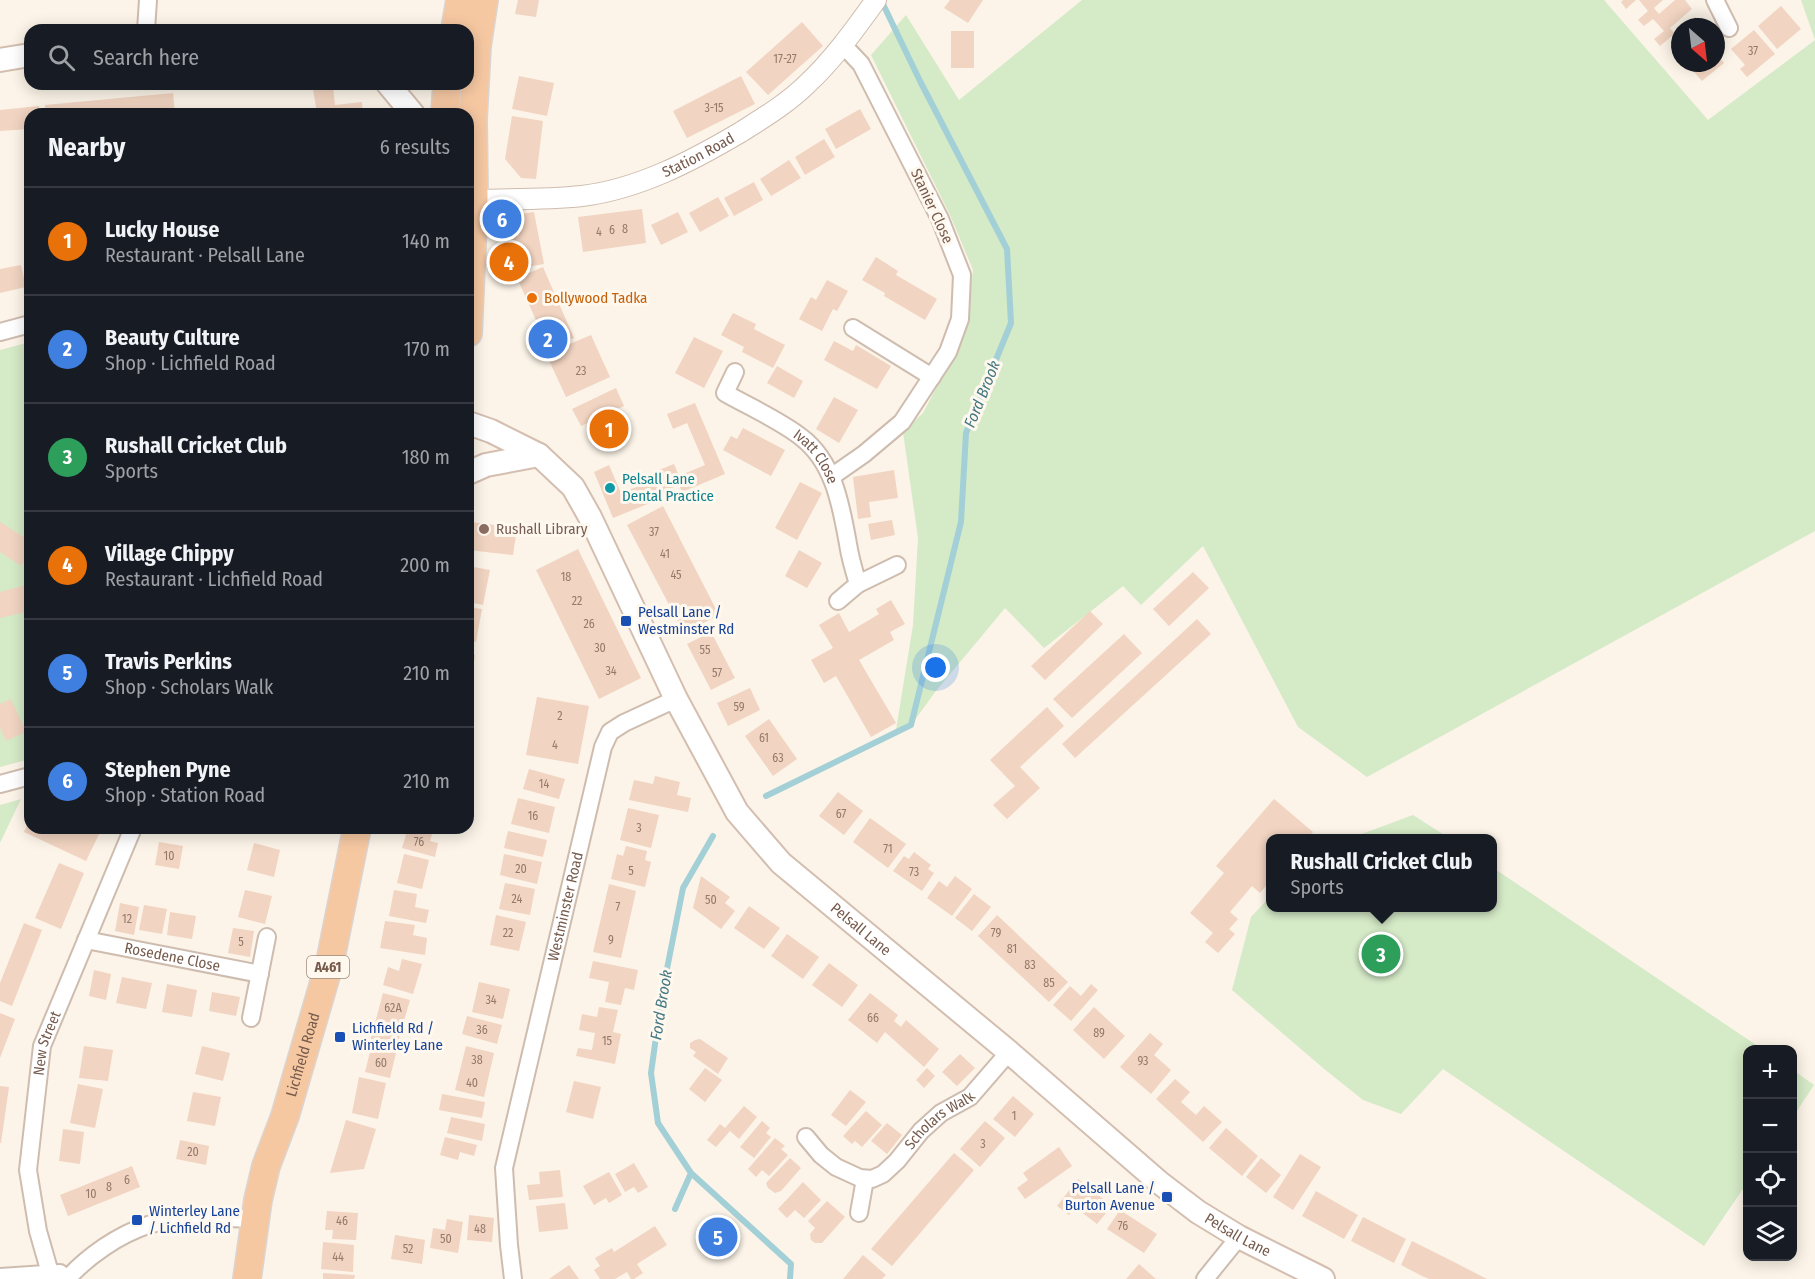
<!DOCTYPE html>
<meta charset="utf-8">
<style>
body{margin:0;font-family:"Fira Sans Condensed",sans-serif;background:#242831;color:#f1f3f6}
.controls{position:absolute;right:18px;bottom:18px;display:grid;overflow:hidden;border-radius:12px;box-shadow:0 3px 15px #0003}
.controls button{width:54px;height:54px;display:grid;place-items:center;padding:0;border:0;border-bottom:2px solid #363941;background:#171b24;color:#f1f3f6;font:30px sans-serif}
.compass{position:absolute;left:1671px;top:18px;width:54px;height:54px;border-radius:50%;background:#171b24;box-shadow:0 3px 15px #0003;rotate:152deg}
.you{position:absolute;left:936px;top:668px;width:21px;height:21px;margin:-15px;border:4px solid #fff;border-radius:50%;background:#1a73e8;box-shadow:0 0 0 9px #1a73e833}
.badge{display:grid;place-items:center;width:39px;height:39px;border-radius:50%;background:#b45309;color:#fff;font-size:20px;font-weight:700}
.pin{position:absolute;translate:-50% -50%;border:3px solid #fff;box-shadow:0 2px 6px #0006}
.popup{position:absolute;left:1266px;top:834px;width:231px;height:78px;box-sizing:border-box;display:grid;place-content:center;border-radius:12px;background:#171b24;filter:drop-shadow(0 2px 4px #0005);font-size:20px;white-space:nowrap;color:#9ea1a6}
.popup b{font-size:22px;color:#f1f3f6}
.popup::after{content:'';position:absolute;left:50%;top:100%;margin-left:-12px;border:12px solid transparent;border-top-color:#171b24}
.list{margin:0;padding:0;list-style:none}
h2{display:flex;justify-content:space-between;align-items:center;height:78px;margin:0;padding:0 24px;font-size:26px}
h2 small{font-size:20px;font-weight:400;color:#9ea1a6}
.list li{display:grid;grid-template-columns:39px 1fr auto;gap:18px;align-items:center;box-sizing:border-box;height:108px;padding:0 24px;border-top:2px solid #363941}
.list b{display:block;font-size:22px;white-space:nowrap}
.list p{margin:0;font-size:20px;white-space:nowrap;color:#9ea1a6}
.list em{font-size:20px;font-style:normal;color:#9ea1a6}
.icon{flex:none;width:33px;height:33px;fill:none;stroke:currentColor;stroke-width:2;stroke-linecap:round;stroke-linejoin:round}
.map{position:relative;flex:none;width:1815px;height:1279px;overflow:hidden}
.search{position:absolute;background:#171b24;box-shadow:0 3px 15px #0003;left:24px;top:24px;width:450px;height:66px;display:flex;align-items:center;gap:15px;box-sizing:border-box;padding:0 21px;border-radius:18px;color:#9ea1a6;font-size:22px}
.panel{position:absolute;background:#171b24;box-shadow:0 3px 15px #0003;left:24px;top:108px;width:450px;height:726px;border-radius:18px}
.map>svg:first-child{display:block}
</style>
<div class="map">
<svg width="1815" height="1279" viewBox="0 0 1815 1279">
<rect width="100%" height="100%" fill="#fcf4e8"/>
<path fill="#d5eac7" d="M1082 0H1604L1708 120 1815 40V531L1367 777 1298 727 1203 546 1141 605 1123 586 1044 648 1005 608 936 691 911 725 896 730 913 625 918 538 903 432 923 413 964 335 973 270 950 215 871 55 906 15 959 100Z
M1801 0H1815V40Z
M30 342V759L0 767V350Z
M21 799 0 843V805Z
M1413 815 1449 838H1351Z
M1492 867 1762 1049 1748 1050 1747 1183 1704 1246 1443 1069 1401 1114 1363 1100 1323 1068 1232 990 1251 917 1270 897V908H1492Z
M1793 1070 1814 1085 1793 1117Z"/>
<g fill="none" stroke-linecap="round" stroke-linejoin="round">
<path stroke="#a3cfd7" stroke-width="6" d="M766 796 911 725 961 522 966 433 1011 323 1007 249 920 81 881 0
M691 1173 791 1264 790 1279
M675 1209 691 1173 658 1123 651 1073 662 994 683 888 713 836"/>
</g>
<path fill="#f1d4c1" d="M518 0H539L536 17 515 14Z
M950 0H983L968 23 944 8Z
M1623 0H1636L1626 9 1621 2Z
M1639 0H1663L1654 8 1659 14 1675 0H1685L1692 9 1670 28 1675 34 1680 29V46L1672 36 1660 46 1654 39 1664 31 1653 19 1644 26 1638 20 1648 11Z
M1781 6 1801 29 1777 49 1758 26Z
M1695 17 1703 27H1683Z
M802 22 823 46 768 95 746 72Z
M1754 30 1775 54 1747 77 1740 69 1745 65 1731 49Z
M951 31H974V68H951Z
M1716 53 1724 63 1702 81 1686 63H1716Z
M519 76 554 83 547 116 512 109Z
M741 76 755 104 687 138 673 111Z
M333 87 335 105 362 102 363 114H317L313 89Z
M173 93 175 114H45V105Z
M39 106 40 114H30V129L0 131V110Z
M860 109 871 129 836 149 825 129Z
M512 116 543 121 536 179 521 178 505 159Z
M824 139 835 157 805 175 795 157Z
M789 160 801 178 771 196 760 179Z
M754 182 763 200 734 216 724 198Z
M718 197 729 216 700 232 689 213Z
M642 209 646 243 583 252 578 217Z
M534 212 544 264 508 270 500 217Z
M678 212 688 232 661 245 651 225Z
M876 257 898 271 896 275 937 299 925 320 884 296 885 293 862 280Z
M21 265 26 287 0 293V269Z
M543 267 574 338 549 349 517 278Z
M827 280 848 291 837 311 833 309 822 331 799 319 811 297 816 300Z
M733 313 756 324 754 329 785 345 773 368 742 352 744 347 721 335Z
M591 335 610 377 566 397 546 354Z
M694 337 723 351 704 388 675 373Z
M834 341 853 351 856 345 891 366 877 389 824 360Z
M777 366 803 381 794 398 767 383Z
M616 388 624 406 581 426 572 409Z
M834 397 858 410 839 443 816 429Z
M695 403 725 474 682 492 679 485 653 496 655 501 613 518 594 472 609 465 621 493 647 483 644 476 674 464 679 476 705 465 687 423 673 429 667 414Z
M743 428 785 450 771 476 723 450 731 436 737 439Z
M894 470 898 498 869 502 871 517 858 519 853 477Z
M800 482 822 493 797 540 775 528Z
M663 506 719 615 684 633 627 525Z
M892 520 895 535 871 540 868 524Z
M0 522 30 541V552L21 566 0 552Z
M471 522 517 528 513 555 468 550Z
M578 549 641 678 599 699 536 570Z
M799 550 822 563 807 588 785 576Z
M468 566 490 570 483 605 468 602Z
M1193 572 1209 588 1169 626 1153 609Z
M30 584V611L0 618V592Z
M891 600 905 624 890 632 894 640 859 660 896 723 871 737 836 676 824 683 811 660 833 648 819 625 839 613 849 632 879 614 876 609Z
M468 607 482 609 476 642 468 641Z
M1090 611 1103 624 1045 680 1031 666Z
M1197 619 1211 634 1075 758 1062 744Z
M711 632 735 678 711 690 687 644Z
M1124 634 1142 653 1072 718 1053 699Z
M468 654 475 655 470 685 468 684Z
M750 688 760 710 728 726 717 703Z
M537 697 589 706 578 764 526 755Z
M11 699 26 732 6 741 0 728V704Z
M1047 707 1064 726 1020 767 1040 788 1007 819 993 805 1015 786 990 760Z
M769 719 797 759 773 776 745 736Z
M529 769 565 779 559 799 523 789Z
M655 776 680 782 677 795 691 798 688 812 629 800 634 780 653 784Z
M838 792 863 811 844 835 819 816Z
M518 798 555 807 549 833 511 824Z
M1274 799 1313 832 1307 838H1270V881L1260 893 1252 886 1230 912 1238 919 1229 929 1235 934 1218 953 1205 942 1213 933 1190 913 1224 873 1216 866Z
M628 808 659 815 651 848 620 840Z
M30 818V828H102L86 861 24 832Z
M870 818 906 844 888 868 853 842Z
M408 828H420L433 831 430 841 438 843 435 857 402 848Z
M508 831 547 840 543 857 504 848Z
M159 842 183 846 179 869 155 865Z
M254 843 280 850 274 877 247 870Z
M626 846 647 851 645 860 651 862 645 887 611 879 617 854 623 856Z
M914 852 931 865 928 869 934 873 922 891 893 871 904 856 909 859Z
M404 854 429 860 422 889 397 883Z
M504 854 542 862 537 884 500 875Z
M59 863 84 873 61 929 35 918Z
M701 876 730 897 725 903 735 911 721 929 693 908Z
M955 876 972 889 952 916 927 898 939 881 947 887Z
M505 883 535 889 530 915 499 909Z
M609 884 636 891 621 958 593 952Z
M245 890 272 896 265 924 238 917Z
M394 890 417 894 415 907 429 910 426 923 389 916Z
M974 894 991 907 972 931 955 918Z
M120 903 139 907 134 935 115 931Z
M144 905 167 909 162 934 139 930Z
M749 906 780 928 764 949 734 928Z
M170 912 196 916 192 939 167 935Z
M496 915 526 922 519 951 490 945Z
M997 915 1068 982 1049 1002 978 936Z
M385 921 415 925 413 935 427 938 425 955 380 948Z
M24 923 42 930 12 1006 0 1001V983Z
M233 928 254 931 250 957 228 953Z
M787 934 819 957 803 979 771 956Z
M402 959 422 964 413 994 383 985 388 967 399 971Z
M593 961 638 970 634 990 625 988 621 1005 605 1002 609 982 589 978Z
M829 963 858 985 842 1007 812 985Z
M94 970 111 974 106 1000 89 996Z
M122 977 152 983 146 1009 116 1003Z
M479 982 510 989 503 1019 472 1012Z
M167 984 197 990 192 1017 162 1012Z
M1091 984 1098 990 1071 1021 1053 1005 1070 986 1081 996Z
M212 992 240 997 236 1016 209 1011Z
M383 993 410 1000 396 1049 370 1042Z
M870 993 898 1015 894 1021 901 1027 906 1020 939 1049 924 1067 885 1032 877 1043 848 1020Z
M599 1007 618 1010 613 1032 621 1034 615 1064 576 1056 578 1048 592 1050 595 1033 579 1030 582 1014 597 1017Z
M1094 1007 1125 1036 1104 1059 1073 1030Z
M0 1013 15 1019 0 1058Z
M467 1016 502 1025 497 1044 462 1034Z
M1150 1033 1163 1044 1154 1055 1171 1070 1151 1094 1120 1067Z
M700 1039 728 1058 718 1074 693 1056 696 1052 690 1048V1043L695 1040Z
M84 1046 113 1050 108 1081 79 1078Z
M202 1046 230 1053 223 1081 195 1074Z
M466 1046 494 1053 484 1097 455 1090Z
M371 1048 396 1053 390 1078 365 1072Z
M960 1054 975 1068 957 1086 942 1072Z
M705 1068 722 1080 705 1102 689 1089Z
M927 1068 935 1076 924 1088 916 1080Z
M359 1077 386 1083 378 1119 352 1113Z
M1175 1079 1190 1092 1181 1102 1196 1115 1204 1106 1222 1122 1203 1142 1156 1099Z
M574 1081 601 1087 593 1119 566 1112Z
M78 1084 103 1089 95 1128 70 1123Z
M0 1086 9 1087 1 1143H0Z
M850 1090 866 1102 846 1126 831 1115Z
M193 1092 221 1097 215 1126 187 1121Z
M442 1094 485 1102 482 1118 439 1110Z
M1013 1096 1034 1114 1015 1137 993 1119Z
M744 1106 757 1117 739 1139 730 1131 716 1147 707 1140 720 1124 725 1128Z
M866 1111 882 1125 862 1147 855 1141 852 1144 843 1136Z
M451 1117 485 1124 482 1141 447 1133Z
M346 1120 376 1129 364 1169 330 1173Z
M762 1121 770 1128 766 1133 771 1137 754 1158 740 1147Z
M985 1121 1005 1138 980 1167 960 1149Z
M887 1123 902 1135 887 1154 871 1141Z
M1226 1128 1258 1156 1242 1176 1209 1148Z
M63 1129 84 1132 80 1164 59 1161Z
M445 1137 477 1145 474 1156 460 1152 458 1160 440 1155Z
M775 1138 785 1146 781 1149 788 1155 769 1176 762 1170 756 1177 748 1169Z
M180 1140 209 1146 206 1165 176 1159Z
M1059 1147 1072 1166 1025 1199 1017 1188 1028 1180 1023 1173Z
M954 1153 974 1170 892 1266 871 1249Z
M1300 1154 1321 1167 1293 1210 1273 1197Z
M790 1158 801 1168 781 1191 775 1193 768 1188 766 1183Z
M1261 1158 1281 1175 1266 1193 1246 1177Z
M634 1163 648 1187 638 1193 634 1187 625 1192 615 1174Z
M132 1166 140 1187 68 1216 60 1195Z
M560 1170 563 1197 529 1200 527 1185 540 1184 539 1172Z
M609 1172 622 1195 609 1203 606 1198 594 1205 583 1186Z
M1078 1179 1112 1206 1097 1224 1075 1207 1069 1215 1057 1206Z
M803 1182 821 1200 804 1218 795 1210 787 1218 778 1209Z
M1316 1191 1358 1215 1344 1239 1302 1216Z
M827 1201 845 1217 822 1243H815L811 1240 810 1234 815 1228 808 1221Z
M565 1203 568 1229 539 1232 536 1206Z
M1120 1210 1157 1234 1144 1253 1107 1229Z
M327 1211 358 1213 356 1240 332 1239 333 1230H325Z
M469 1215 494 1218 492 1242 467 1240Z
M1363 1217 1406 1239 1394 1263 1351 1241Z
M447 1219 463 1222 458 1253 430 1248 433 1228 445 1230Z
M655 1226 667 1245 637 1264 643 1273 634 1279H631L627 1272 615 1279H600L594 1270 600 1266 595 1258 612 1248 614 1252Z
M395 1235 425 1240 422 1264 391 1259Z
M1412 1241 1456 1263 1487 1279H1429L1422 1276 1401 1265Z
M323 1242 354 1245 353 1272 321 1269Z
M863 1255 886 1275 882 1279H843Z
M1139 1264 1156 1279H1126Z
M569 1265 579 1279H549Z
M323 1273 355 1275 354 1279H323Z"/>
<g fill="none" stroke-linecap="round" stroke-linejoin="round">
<g stroke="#cebcaf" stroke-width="20">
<g id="minor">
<path d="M1715 0 1729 28"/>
<path d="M146 30 148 0"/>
<path d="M853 328 932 377"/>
<path d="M0 332 30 324"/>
<path id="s1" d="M735 372 725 393C748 406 781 421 801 437 834 462 841 505 848 544 850 557 854 571 858 584"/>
<path d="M831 477 864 454 902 422 948 352 960 319 962 275 940 219 861 64 843 45"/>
<path d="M838 601 858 584 897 565"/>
<path d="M0 784 30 776"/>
<path id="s2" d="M86 940 260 974"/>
<path d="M251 1018 267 937"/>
<path id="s3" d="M806 1137 821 1155 836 1167 860 1178 872 1179 883 1174 897 1161 921 1131 941 1113 970 1097 1009 1052"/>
<path d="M859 1213 865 1179"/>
<path id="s4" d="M50 1273 38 1231 28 1170 42 1046 133 828"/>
<path d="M0 1277 60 1273"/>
<path d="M67 1279C88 1256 118 1235 148 1225 181 1215 222 1218 255 1219"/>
<path id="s5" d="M513 1279 509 1245 504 1168 603 747 610 732 624 723 676 699"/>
<path d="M1205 1279 1239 1237"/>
</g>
</g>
<g stroke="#cebcaf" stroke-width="22">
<g id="tertiary">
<path id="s6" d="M468 200C506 199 544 200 582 196 639 189 692 161 741 132 763 118 788 103 807 84 833 60 855 29 876 0"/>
</g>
</g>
<g stroke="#d3beaf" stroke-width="26">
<g id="secondary">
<path d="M0 60 30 55"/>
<path d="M388 84 413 114"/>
<path id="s7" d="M468 423 491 431 539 455 573 487 590 517 676 699 737 812 781 863 1009 1052 1160 1183 1198 1212 1239 1237 1323 1279"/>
<path d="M468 473 486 465 539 455"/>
</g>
</g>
<g stroke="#dbd4d1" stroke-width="30">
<g id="trunk">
<path d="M455 30 460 0"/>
<path d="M445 114 447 84"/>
<path d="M468 333 474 199 473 119 477 46 484 0"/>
<path id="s8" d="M247 1279 258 1200 266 1166 285 1116 330 962 357 828"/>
</g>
</g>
<use href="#minor" stroke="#fff" stroke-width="16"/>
<use href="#tertiary" stroke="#fff" stroke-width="20"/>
<use href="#secondary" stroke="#fff" stroke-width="22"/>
<use href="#trunk" stroke="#f6c8a2" stroke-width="27"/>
</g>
<circle fill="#e8710a" stroke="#fef8ef" stroke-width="2" cx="532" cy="298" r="6"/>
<circle fill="#0f9aa8" stroke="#fef8ef" stroke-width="2" cx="610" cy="488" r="6"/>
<circle fill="#8d6e63" stroke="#fef8ef" stroke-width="2" cx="484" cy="529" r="6"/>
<g fill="#1a4fb4" stroke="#fef8ef" stroke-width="2">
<rect x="620" y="615" width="12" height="12" rx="3"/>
<rect x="334" y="1031" width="12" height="12" rx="3"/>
<rect x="1161" y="1191" width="12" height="12" rx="3"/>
<rect x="131" y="1214" width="12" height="12" rx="3"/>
</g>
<g text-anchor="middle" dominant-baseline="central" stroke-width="6" stroke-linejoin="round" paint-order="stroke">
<g font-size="12" fill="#95796a">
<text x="1753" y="51">37</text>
<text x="785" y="59">17-27</text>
<text x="714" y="108">3-15</text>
<text x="625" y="229">8</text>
<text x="612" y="230">6</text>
<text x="599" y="232">4</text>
<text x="581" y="371">23</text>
<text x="654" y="532">37</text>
<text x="665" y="554">41</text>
<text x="676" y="575">45</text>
<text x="566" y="577">18</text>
<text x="577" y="601">22</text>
<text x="589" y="624">26</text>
<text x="600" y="648">30</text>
<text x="705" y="650">55</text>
<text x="611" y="671">34</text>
<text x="717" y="673">57</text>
<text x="739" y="707">59</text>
<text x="560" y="716">2</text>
<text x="764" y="738">61</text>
<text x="555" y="745">4</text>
<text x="778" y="758">63</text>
<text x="544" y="784">14</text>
<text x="841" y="814">67</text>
<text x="533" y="816">16</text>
<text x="639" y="828">3</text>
<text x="419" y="842">76</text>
<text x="888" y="849">71</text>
<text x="169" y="856">10</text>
<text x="521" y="869">20</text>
<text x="631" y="871">5</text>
<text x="914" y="872">73</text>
<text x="517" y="899">24</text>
<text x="711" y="900">50</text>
<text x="618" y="907">7</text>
<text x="127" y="919">12</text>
<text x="508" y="933">22</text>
<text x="996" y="933">79</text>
<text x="611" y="940">9</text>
<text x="241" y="942">5</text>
<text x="1012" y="949">81</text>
<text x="1030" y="965">83</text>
<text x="1049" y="983">85</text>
<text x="491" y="1000">34</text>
<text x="393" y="1008">62A</text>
<text x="873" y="1018">66</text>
<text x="482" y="1030">36</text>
<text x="1099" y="1033">89</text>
<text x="607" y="1041">15</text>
<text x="477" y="1060">38</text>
<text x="1143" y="1061">93</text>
<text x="381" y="1063">60</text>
<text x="472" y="1083">40</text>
<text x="1014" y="1116">1</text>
<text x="983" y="1144">3</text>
<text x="193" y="1152">20</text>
<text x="127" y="1180">6</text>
<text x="109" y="1187">8</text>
<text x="91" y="1194">10</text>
<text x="342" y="1221">46</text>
<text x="1123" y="1226">76</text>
<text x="480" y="1229">48</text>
<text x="446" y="1239">50</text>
<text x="408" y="1249">52</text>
<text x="338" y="1257">44</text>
</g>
<rect fill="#fef8ef" stroke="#9f8a7e" stroke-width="1.5" x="307" y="956" width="42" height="22" rx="4.5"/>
<g font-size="14" font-weight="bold" fill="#765b4d">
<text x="328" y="967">A461</text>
</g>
<g font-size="15" fill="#765b4d" stroke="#fef8ef">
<text stroke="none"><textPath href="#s6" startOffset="238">Station Road</textPath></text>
<text transform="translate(932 206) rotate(65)">Stanier Close</text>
<text stroke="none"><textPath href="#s1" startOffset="136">Ivatt Close</textPath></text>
<text stroke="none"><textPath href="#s5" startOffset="380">Westminster Road</textPath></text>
<text stroke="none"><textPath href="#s7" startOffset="660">Pelsall Lane</textPath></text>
<text stroke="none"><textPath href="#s2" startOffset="88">Rosedene Close</textPath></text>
<text stroke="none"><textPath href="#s4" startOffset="234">New Street</textPath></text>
<text stroke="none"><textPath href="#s8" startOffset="232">Lichfield Road</textPath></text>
<text stroke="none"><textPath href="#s3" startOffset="172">Scholars Walk</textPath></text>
<text stroke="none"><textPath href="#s7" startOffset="1146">Pelsall Lane</textPath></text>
</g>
<g font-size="15" fill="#c56008" stroke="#fef8ef" text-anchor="start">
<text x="544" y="298">Bollywood Tadka</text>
</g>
<g font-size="15" fill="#0d838f" stroke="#fef8ef" text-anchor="start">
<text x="622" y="479">Pelsall Lane<tspan x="622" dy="17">Dental Practice</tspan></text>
</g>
<g font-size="15" fill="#785e54" stroke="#fef8ef" text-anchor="start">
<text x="496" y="529">Rushall Library</text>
</g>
<g font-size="15" fill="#164399" stroke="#fef8ef" text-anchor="start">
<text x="638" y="612">Pelsall Lane /<tspan x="638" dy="17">Westminster Rd</tspan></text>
<text x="352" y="1028">Lichfield Rd /<tspan x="352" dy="17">Winterley Lane</tspan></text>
<text x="1155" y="1188" text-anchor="end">Pelsall Lane /<tspan x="1155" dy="17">Burton Avenue</tspan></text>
<text x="149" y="1211">Winterley Lane<tspan x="149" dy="17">/ Lichfield Rd</tspan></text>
</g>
<g font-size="16" font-style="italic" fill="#437781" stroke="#fef8ef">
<text transform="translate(982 394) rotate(-68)">Ford Brook</text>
<text transform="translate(661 1005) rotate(-81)">Ford Brook</text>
</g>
</g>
</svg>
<div class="controls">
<button>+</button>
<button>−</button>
<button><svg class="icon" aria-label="locate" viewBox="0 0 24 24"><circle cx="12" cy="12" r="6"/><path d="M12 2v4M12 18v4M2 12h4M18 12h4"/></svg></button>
<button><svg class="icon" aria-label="layers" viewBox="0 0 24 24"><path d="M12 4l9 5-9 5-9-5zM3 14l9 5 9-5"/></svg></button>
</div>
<svg class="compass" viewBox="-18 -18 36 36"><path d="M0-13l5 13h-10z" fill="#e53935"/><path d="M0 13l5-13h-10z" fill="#9ea1a6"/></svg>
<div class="you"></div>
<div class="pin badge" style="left:609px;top:429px;background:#e8710a">1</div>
<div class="pin badge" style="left:548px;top:339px;background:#3f7fe0">2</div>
<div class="pin badge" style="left:1381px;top:954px;background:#2e9e5b">3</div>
<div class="popup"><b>Rushall Cricket Club</b>Sports</div>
<div class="pin badge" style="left:509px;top:262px;background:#e8710a">4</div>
<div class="pin badge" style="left:718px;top:1237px;background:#3f7fe0">5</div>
<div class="pin badge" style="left:502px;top:219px;background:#3f7fe0">6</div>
<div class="search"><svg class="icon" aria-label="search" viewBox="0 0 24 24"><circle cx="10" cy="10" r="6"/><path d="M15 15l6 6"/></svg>Search here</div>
<section class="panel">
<h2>Nearby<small>6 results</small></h2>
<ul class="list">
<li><span class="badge" style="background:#e8710a">1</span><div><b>Lucky House</b><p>Restaurant · Pelsall Lane</p></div><em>140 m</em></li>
<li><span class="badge" style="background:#3f7fe0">2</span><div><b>Beauty Culture</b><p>Shop · Lichfield Road</p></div><em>170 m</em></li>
<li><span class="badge" style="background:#2e9e5b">3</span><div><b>Rushall Cricket Club</b><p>Sports</p></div><em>180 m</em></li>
<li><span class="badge" style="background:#e8710a">4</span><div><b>Village Chippy</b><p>Restaurant · Lichfield Road</p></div><em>200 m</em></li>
<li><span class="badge" style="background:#3f7fe0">5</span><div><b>Travis Perkins</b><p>Shop · Scholars Walk</p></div><em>210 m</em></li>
<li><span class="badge" style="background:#3f7fe0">6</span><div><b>Stephen Pyne</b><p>Shop · Station Road</p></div><em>210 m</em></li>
</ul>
</section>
</div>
